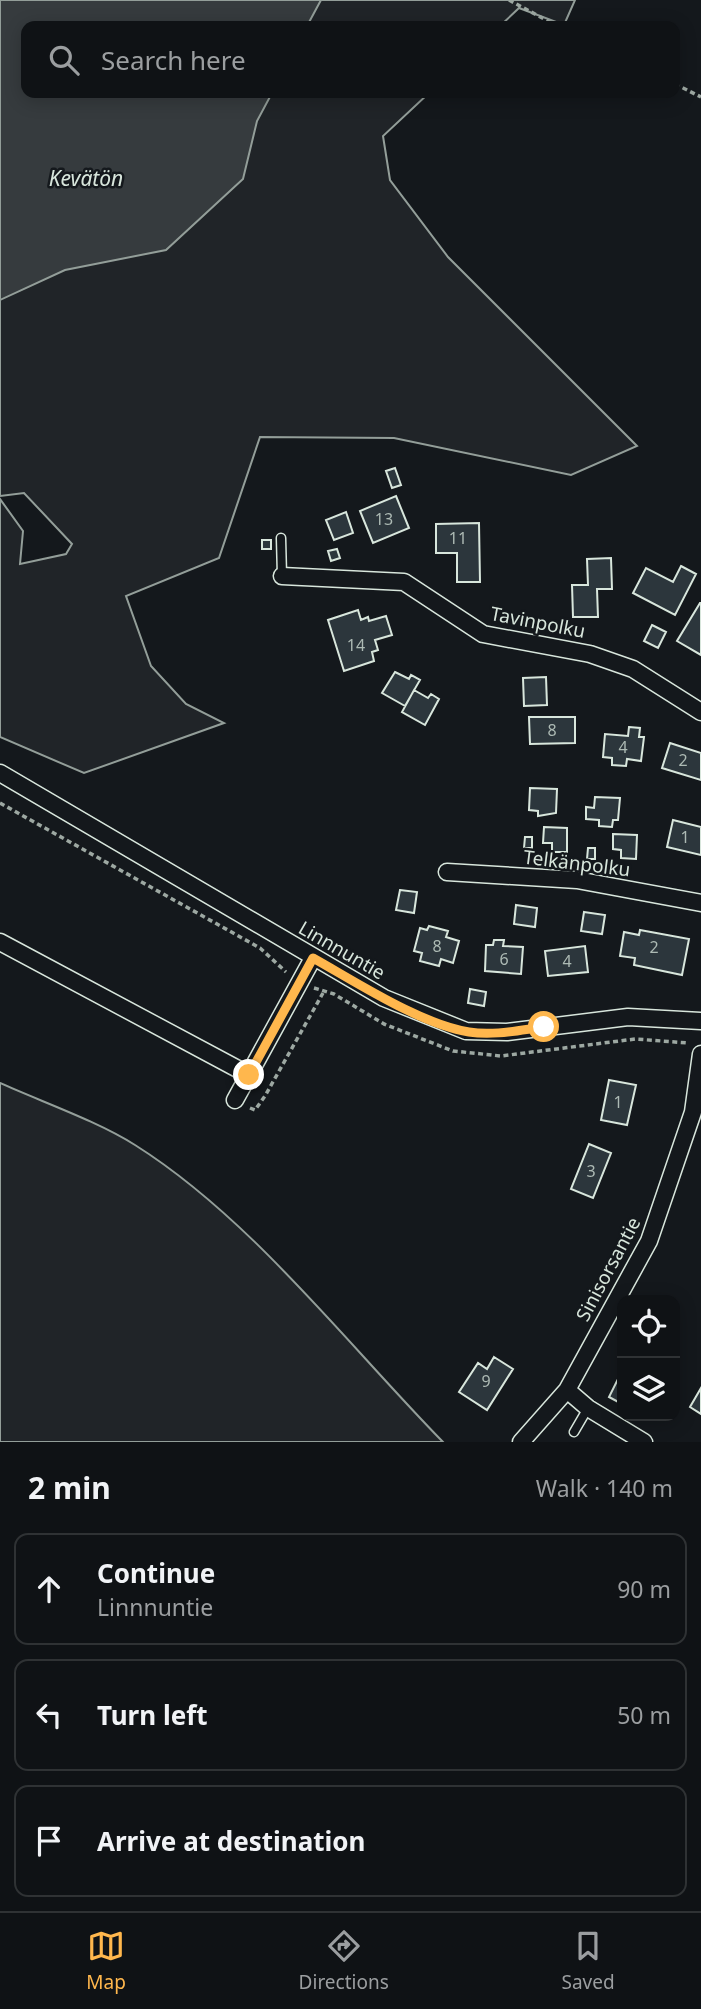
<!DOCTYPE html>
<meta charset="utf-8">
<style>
body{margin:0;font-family:"Noto Sans",sans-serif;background:#1d2022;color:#f1f3f6}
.controls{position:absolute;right:21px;bottom:21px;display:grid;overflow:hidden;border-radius:14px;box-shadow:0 4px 18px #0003}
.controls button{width:63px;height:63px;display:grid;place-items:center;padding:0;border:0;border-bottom:2px solid #2f3234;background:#0f1215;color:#f1f3f6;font:35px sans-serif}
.stop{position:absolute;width:21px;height:21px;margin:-16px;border:5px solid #ffb74d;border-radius:50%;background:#fff}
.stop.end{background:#ffb74d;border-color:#fff;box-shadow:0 2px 7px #0008}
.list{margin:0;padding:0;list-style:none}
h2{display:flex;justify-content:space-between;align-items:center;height:91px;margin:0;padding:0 28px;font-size:30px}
h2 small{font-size:23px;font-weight:400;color:#9b9ea0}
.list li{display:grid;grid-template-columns:46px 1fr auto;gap:21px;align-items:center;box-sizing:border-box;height:112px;margin:0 14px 14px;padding:0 14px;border:2px solid #2f3234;border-radius:14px}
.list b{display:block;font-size:26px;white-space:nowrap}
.list p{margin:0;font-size:23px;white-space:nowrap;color:#9b9ea0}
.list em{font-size:23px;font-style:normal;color:#9b9ea0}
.icon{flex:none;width:38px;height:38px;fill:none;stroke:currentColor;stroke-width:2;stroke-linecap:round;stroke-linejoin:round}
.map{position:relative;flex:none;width:701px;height:1442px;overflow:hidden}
.search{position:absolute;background:#0f1215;box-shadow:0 4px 18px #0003;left:21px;right:21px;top:21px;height:77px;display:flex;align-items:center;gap:18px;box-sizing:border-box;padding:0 24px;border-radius:14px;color:#9b9ea0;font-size:26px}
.sheet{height:469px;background:#0f1215}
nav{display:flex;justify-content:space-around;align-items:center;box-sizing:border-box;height:98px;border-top:2px solid #2f3234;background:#0f1215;font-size:19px;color:#9b9ea0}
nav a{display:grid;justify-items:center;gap:4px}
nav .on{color:#ffb74d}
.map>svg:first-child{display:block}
</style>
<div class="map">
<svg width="701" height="1442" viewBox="0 0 701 1442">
<rect width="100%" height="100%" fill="#14181c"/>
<path fill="#202428" stroke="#939e99" stroke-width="2" d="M0 0H575L564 25 519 8 500 26H26V93H429L383 136 390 180 448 257 637 446 571 475 394 438 260 437 219 558 126 596 151 666 186 704 224 723 84 773 0 737V499L23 531 20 564 66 554 72 544 24 493 0 496Z
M0 1083C42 1102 97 1121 135 1145 251 1218 347 1344 443 1442H0Z"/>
<path fill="#363b3e" stroke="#939e99" stroke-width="2" d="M0 0H321L307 26H26V93H272L257 121 243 179 166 250 65 270 0 300Z"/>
<path fill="#2c363c" stroke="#d8e6dc" stroke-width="2" d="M395 468 401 485 392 488 386 471Z
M396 496 409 528 373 543 360 511Z
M346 512 353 533 334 540 326 520Z
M479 523 480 582H457V553H436V524Z
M262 540H271V549H262Z
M337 549 340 558 331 561 328 551Z
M611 558 612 589H597L598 617H573L572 585H588L587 559Z
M681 566 696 574 675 615 633 593 646 568 673 582Z
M700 603H701V655L677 641Z
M358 610 361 620 368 617 369 621 386 616 392 635 375 640 378 650 372 652 374 661 344 671 328 620Z
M652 625 666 632 658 648 644 641Z
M395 672 409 679 411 675 420 680 405 706 382 693Z
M546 677 547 705 524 706 523 678Z
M414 690 428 698 431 694 439 699 425 725 402 712Z
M529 717H575V743L530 744Z
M629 727 640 728 639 737H644L641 761 627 759 626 766 612 765V758L603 757 605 734 628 736Z
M670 743 701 753V780L662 768Z
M530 788 557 789 556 813 538 816V811L529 810Z
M595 797 620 798 618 820H613L612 827 599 826V820L586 819V807L594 808Z
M673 820 701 827V855L667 847Z
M544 827 567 828V852H552V843H543Z
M613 834 637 835 636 859 621 858V850L613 849Z
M525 837H532V848H524Z
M588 848H595V859H587Z
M400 890 417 892 414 913 396 910Z
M516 905 537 908 535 927 514 924Z
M584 912 605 915 602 934 581 931Z
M429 926 448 931 446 937 459 941 453 963 441 959 439 966 420 961 422 953 414 951 420 928 427 930Z
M640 930 689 939 682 975 634 965 635 958 620 956 624 932 639 935Z
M494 940H504L503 946 523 947 521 974 485 971 486 945H493Z
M585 946 588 972 548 976 545 951Z
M470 989 486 992 484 1006 468 1003Z
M609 1080 636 1085 627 1125 601 1120Z
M589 1144 611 1153 593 1198 571 1189Z
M494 1357 513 1369 487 1410 459 1392 478 1363 487 1369Z
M622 1371V1404L609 1397Z
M701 1388V1414L690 1407Z"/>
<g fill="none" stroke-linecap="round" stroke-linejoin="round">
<g stroke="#d8e6dc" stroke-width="11">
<path id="service" d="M281 538 282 576
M574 1432 588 1408"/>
</g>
<g stroke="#d8e6dc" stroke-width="19">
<path id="minor" d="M282 576 404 582 483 634 590 654 633 669 701 712
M0 773 384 998 466 1031 507 1032 628 1017 701 1021
M447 872 577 880 701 903
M0 942 249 1075
M235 1100 313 958
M567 1390 588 1408 644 1442
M521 1442 567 1390 649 1241 693 1112 701 1054"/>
</g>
<path stroke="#9da8a2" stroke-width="3.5" stroke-dasharray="5 3.5" stroke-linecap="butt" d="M509 0 557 26
M675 84 701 97
M0 803 260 948 286 972
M314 988 334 994 384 1024 453 1051 501 1056 635 1039 689 1043
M250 1108 255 1110 265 1096 323 993"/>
<use href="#service" stroke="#14181c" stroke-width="8"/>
<use href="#minor" stroke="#14181c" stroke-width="16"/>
</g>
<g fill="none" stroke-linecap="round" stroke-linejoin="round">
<path stroke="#ffb74d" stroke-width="9" d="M249 1075 313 958C356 982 420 1024 469 1032 494 1036 520 1030 544 1027"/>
</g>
<g text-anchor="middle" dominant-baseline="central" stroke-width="5" stroke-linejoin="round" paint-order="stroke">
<g font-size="16" fill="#adbab4">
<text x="384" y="519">13</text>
<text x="458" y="538">11</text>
<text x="356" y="645">14</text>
<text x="552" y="730">8</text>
<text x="623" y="747">4</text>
<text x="683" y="760">2</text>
<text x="685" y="837">1</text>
<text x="437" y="946">8</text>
<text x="654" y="947">2</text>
<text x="504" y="959">6</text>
<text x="567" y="961">4</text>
<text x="618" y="1102">1</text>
<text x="591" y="1171">3</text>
<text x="486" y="1381">9</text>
</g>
<g font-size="19" fill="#d8e6dc" stroke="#14181c">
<text transform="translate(538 622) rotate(11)">Tavinpolku</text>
<text transform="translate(577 863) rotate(7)">Telkänpolku</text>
<text transform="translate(342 950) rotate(30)">Linnnuntie</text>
<text transform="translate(608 1269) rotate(-62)">Sinisorsantie</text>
</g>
<g font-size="21" font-style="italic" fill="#d8e6dc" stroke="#14181c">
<text x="86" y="178">Kevätön</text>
</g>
</g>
</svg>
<div class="controls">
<button><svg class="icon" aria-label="locate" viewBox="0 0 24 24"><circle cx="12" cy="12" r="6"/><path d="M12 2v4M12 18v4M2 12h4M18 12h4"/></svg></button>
<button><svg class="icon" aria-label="layers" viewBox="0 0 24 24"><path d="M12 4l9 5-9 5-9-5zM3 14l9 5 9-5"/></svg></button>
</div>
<div class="stop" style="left:544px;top:1027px"></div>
<div class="stop end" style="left:249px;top:1075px"></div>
<div class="search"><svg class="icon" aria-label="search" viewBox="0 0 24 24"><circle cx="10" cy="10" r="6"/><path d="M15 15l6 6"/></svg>Search here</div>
</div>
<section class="sheet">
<h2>2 min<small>Walk · 140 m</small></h2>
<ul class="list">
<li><svg class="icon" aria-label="ahead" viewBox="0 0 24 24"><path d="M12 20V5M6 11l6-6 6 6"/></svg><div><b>Continue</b><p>Linnnuntie</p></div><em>90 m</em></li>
<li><svg class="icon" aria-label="left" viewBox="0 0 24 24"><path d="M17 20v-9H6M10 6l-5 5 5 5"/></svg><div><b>Turn left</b></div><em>50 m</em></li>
<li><svg class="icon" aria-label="arrive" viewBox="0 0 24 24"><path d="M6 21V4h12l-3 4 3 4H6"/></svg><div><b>Arrive at destination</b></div></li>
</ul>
</section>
<nav>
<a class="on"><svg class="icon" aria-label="map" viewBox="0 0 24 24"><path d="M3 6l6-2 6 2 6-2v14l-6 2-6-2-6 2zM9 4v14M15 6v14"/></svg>Map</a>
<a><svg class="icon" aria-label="directions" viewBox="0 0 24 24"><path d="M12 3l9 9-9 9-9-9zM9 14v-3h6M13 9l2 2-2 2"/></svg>Directions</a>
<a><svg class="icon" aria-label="saved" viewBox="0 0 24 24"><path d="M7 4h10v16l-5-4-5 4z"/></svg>Saved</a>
</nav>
